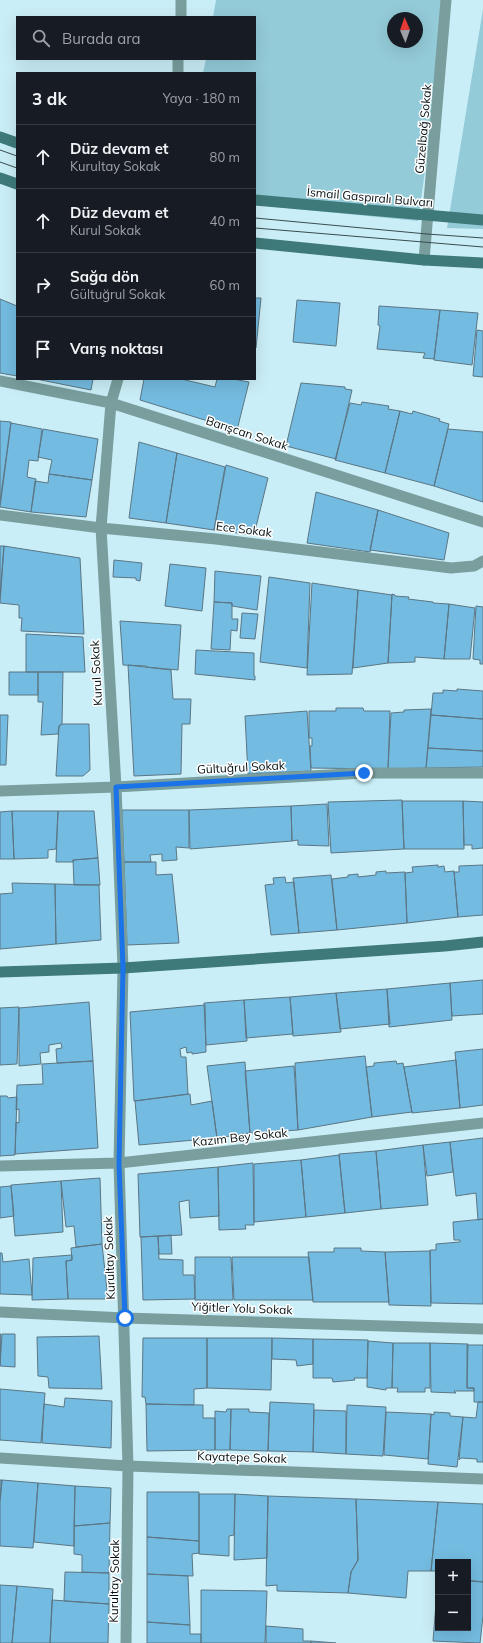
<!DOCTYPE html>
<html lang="tr">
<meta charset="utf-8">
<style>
body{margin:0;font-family:Mulish,sans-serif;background:#242831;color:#f1f3f6}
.controls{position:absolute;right:12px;bottom:12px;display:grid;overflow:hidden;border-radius:0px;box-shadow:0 4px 16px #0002}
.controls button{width:36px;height:36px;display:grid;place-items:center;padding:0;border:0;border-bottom:1px solid #363941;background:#171b24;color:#f1f3f6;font:20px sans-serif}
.compass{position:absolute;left:387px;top:12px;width:36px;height:36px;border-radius:50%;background:#171b24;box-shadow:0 4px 16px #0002;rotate:358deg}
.stop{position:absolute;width:12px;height:12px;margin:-9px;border:3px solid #1a73e8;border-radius:50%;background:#fff}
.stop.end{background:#1a73e8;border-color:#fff;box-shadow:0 1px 4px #0008}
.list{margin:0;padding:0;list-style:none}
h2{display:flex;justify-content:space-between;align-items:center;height:52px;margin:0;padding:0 16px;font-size:17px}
h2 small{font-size:13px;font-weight:400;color:#9ea1a6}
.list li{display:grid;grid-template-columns:26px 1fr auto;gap:12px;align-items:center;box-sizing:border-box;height:64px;padding:0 16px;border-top:1px solid #363941}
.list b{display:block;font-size:15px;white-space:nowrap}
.list p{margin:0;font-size:13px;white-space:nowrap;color:#9ea1a6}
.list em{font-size:13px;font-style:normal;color:#9ea1a6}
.icon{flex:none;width:22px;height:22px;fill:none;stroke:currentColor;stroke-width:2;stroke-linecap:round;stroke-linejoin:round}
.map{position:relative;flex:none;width:483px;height:1643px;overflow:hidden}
.search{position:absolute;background:#171b24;box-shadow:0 4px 16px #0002;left:16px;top:16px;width:240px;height:44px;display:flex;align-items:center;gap:10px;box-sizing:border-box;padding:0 14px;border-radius:0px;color:#9ea1a6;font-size:15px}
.panel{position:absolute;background:#171b24;box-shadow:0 4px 16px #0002;left:16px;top:72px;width:240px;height:308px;border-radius:0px}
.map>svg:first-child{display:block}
</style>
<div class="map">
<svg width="483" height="1643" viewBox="0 0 483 1643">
<rect width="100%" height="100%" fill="#caeef7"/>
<path fill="#94cbd9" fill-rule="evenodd" d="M216 0H449L418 221 255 205V73H203L206 59H255V17H213ZM393 18H417V42H393Z
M483 9V229L447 228Z"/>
<path fill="#73bbe0" stroke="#5b7685" d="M255 298H261L256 348H255Z
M0 299 17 306V376L0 373Z
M297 300 340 303 336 346 293 342Z
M379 306 440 310 434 359 423 358 425 353 377 349 380 326 378 325Z
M440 310 478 313 472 365 434 360Z
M477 330 483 331V377L473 376Z
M36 379H93L91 390Z
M144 379H181L215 387 217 379H233L249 382 237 430 140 400Z
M301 383 345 387V389L352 390 336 459 286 446Z
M362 402 389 406 388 409 400 411 385 473 335 460 350 403 361 405Z
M400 411 412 414 413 411 440 419 439 421 449 424 434 486 385 473Z
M0 421 11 422 0 502Z
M11 423 42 429 38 461 29 460 27 477 36 479 31 512 0 507Z
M43 429 98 439 92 480 49 474 52 460 38 457Z
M448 429 483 432V502L434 486Z
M139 442 177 453 166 523 129 518Z
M177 453 225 467 214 530 166 523Z
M226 465 268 478 254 535 214 530Z
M49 474 92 480 86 517 31 512 35 481 48 483Z
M316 492 378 510 370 552 307 543Z
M378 510 449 533 444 560 370 550Z
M0 546H4L0 596Z
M4 546 80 558 84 634 21 631 22 618H19V605L0 603Z
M114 560 142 563 140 581 136 580V578L113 577Z
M170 564 206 568 202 611 165 606Z
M215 571 261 576 257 610 232 606V603L214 602Z
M269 577 310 583 307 668 260 662Z
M312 583 358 590 352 674 307 675Z
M358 590 392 595 388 663 353 668Z
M392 594 395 595V596L409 597 408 599 433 602V603L449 604 444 659 415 657V662L388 663Z
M214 602 232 603V619H238L237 631 231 630 230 650 211 649Z
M449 604 475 608 470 659H444Z
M476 606 483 607V664H480V660L473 659Z
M242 613 258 614 255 639 240 638Z
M120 621 181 625 178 670 146 667V666L123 665Z
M26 634 83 637 85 672H26Z
M196 650 254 653V676H255V680L195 674Z
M128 665 171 670 173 699H191L190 724H182L181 774 134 776Z
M9 672H38V695H9Z
M38 672H63L62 724 59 726 58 734 41 735 43 702H38Z
M457 689 483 691V719L431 715 433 693H443V690L457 691Z
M336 708H363L364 711H390L388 769 311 768 310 746H312V738H309V711H336Z
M431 709 426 768 388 769 391 713 404 712V710Z
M307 711 311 771 248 774 245 716Z
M0 715H8L6 765H0Z
M431 715 483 719V751L428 748Z
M62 724H89L90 770 83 776H56L59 726Z
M428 748 483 751V767L426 768Z
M402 800 404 849 331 853 328 802Z
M402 801H463L464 849H404Z
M463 801 483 802V848L472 849V845H464Z
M327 804 329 846 298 845V840L292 841 291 806Z
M291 806 292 841 190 849 189 810Z
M122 810H189V848L176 847 177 860 162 861V854L150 855 151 862H124Z
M12 811H58L56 849 48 850V858L14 859Z
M12 811 14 859H0V812Z
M58 811H94L98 858 73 860V862H56Z
M98 858 100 885H74L73 860Z
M124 862H156V875L172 874 179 943 127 945Z
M438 865V867L444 866 445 872 454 871 458 917 407 923 405 873 413 872 412 867Z
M483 865V915L458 917 454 872H459V866Z
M386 871V873L405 872 407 923 337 930 332 879 348 877V875L358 874V877L376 875V872Z
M331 875 337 930 299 933 293 878Z
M285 877 286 883 294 882 299 933 271 935 265 885 274 884 273 878Z
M12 883 55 884 56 944 0 949V894L13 893Z
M55 884 99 885 101 940 56 944Z
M483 980V1014L452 1016 450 983Z
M450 983 452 1020 389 1027 387 989Z
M387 989 390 1024 340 1029 336 993Z
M336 993 341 1032 293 1036 290 997Z
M290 997 293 1034 246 1038 244 1000Z
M244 1000 247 1041 206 1045 204 1003Z
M89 1002 93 1061 57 1063 56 1049 62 1048 61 1043 49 1045V1052L40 1053 41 1064 19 1066V1008Z
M205 1005 206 1052 192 1054V1052L187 1053 186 1047 180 1049 181 1057H186L188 1094 134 1101 130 1012Z
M19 1007 17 1064 0 1065V1008Z
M483 1049V1105L460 1108 455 1052Z
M365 1056 372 1117 298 1130 295 1063Z
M456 1060 460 1108 412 1113 404 1067Z
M93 1061 98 1148 15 1154 16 1122 19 1123V1109L16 1110 17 1085 43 1084 42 1064Z
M396 1061 397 1064 403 1063 412 1112 372 1117 366 1067 374 1066V1063Z
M245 1062 250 1133 217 1138 207 1066Z
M294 1066 298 1130 250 1133 245 1071Z
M190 1094 191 1105 212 1101 217 1138 139 1145 135 1101Z
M0 1096H7L8 1098 17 1097 15 1155 0 1156Z
M483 1138V1219L478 1220 476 1193 456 1196 450 1142Z
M450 1142 453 1172 427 1176 423 1145Z
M423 1145 428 1205 381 1209 376 1151Z
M376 1151 381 1209 345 1213 339 1154Z
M339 1155 345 1213 306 1217 301 1160Z
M301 1160 306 1217 254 1222V1164Z
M253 1163 254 1225H245L246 1229 219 1230 218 1167Z
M218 1167 219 1216 190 1218 189 1200 179 1202 182 1235 140 1237 138 1174Z
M100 1178 102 1244 76 1247 74 1226 66 1227 61 1181Z
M61 1181 63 1232 15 1236 11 1185Z
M11 1186 14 1216 0 1218V1187Z
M483 1219V1304L431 1303 430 1250H436V1244L460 1242V1240H454L453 1222Z
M171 1235 172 1254H159L158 1236Z
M158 1236 159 1259 183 1260V1275H194L195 1299 143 1300 141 1237Z
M102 1244 108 1299H68L66 1261 72 1260 71 1248Z
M334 1248H361V1251L385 1252 389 1302H313L308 1252H334Z
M430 1251 431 1306 389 1305 385 1252Z
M0 1253H2L3 1262 29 1259 32 1295 0 1294Z
M72 1255V1260L66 1261 68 1299 32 1300 33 1258Z
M195 1257H231L233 1300H195Z
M232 1257H309L313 1300H234Z
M0 1334H1L0 1365Z
M2 1334H15V1367L0 1366Z
M99 1336 102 1389 49 1388 48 1377 38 1376 37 1337Z
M143 1338H207V1388L194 1389V1405L146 1404 145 1397H142Z
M207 1338H272L271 1390 207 1388Z
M272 1338 313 1339V1364L297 1366 296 1360 272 1359Z
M313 1339 368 1340 367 1378H354L355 1380 333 1382 332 1378H313Z
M368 1341 393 1343 392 1388H386V1390L367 1387Z
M393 1343H430V1388H425V1392H397L398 1388H392Z
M430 1343 468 1344 467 1388H474V1391H454L456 1393 431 1392Z
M467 1345H483V1402H474V1388H467Z
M0 1389 45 1393 41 1443 0 1440Z
M65 1398 112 1401 111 1448 42 1443 44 1404 64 1407Z
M270 1402 314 1404 313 1452 268 1451Z
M478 1402H483V1462H477V1459L461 1458 459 1460 463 1417 476 1418Z
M146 1404 203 1405V1418H215V1450L147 1451Z
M347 1405 386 1407 383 1456 346 1454Z
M227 1409H231L230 1450H215V1411L226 1412Z
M231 1409H249V1412L269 1413 268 1451 230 1450Z
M314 1410 346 1411V1454L313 1452Z
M386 1412 431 1414 428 1459 384 1455Z
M434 1412 450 1413V1416L463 1417 457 1467 428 1464 431 1414 434 1415Z
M0 1480H2L0 1499Z
M2 1480 38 1483 33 1548 0 1546V1503Z
M38 1483 75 1486 74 1546 34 1542Z
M75 1486 111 1488 110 1523 74 1526Z
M147 1492H199V1541L147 1537Z
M199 1494H235L234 1535 229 1536V1556L199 1554Z
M235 1494 268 1496 267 1558 234 1560Z
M268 1496 356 1499 358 1560 351 1572 348 1593 277 1591V1585L266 1586Z
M356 1499 438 1502 431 1571H408L406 1598 348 1593 351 1572 358 1560Z
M438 1502 483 1504V1582L468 1580V1562H438V1578L437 1571H431Z
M110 1523 109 1573 82 1572V1555L74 1554V1526Z
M147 1537 199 1541V1553L192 1554 193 1576 147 1574Z
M65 1572 109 1573V1604L64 1601Z
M147 1574 188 1576 190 1625 147 1622Z
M438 1579V1628H468V1581L483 1582V1616L480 1643 433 1641Z
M0 1585 17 1586 12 1643H0Z
M17 1586 53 1589 50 1643H12Z
M201 1590 267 1591 265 1643H201Z
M52 1600 109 1604 108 1643H50Z
M147 1622 190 1625V1634H201V1643H147Z
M266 1626 303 1629V1641H311V1643H266Z
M311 1641 336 1643H311Z"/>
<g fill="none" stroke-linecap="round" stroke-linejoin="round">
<path stroke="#799e9d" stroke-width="11" d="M181 17V0
M178 73V59
M424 260 446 0
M118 379 111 403 101 528 116 787 123 968 119 1163 128 1466 126 1643
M0 381 111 403 483 522
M0 515 101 528 216 539 451 568 474 566 483 561
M0 791 116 787 364 773H483
M0 1166 119 1163 483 1123
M0 1312 125 1318 483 1329
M0 1458 128 1466 483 1479"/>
<path stroke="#3f7a7a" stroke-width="11" d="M0 137 17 143
M0 178 17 184
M255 200 483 220
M255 243 424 260 483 263
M0 972 123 968 445 946 483 942"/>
<path stroke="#394c50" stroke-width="1" d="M0 150 17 156
M0 162 17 168
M255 218 427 234 483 238
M255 228 483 247"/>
</g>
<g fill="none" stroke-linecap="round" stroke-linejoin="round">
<path stroke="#1a73e8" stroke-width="5" d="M125 1318 119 1164 123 968 116 787 364 773"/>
</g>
<g text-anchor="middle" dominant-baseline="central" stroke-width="3" stroke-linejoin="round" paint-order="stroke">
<g font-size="12" fill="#030f12" stroke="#fff">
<text transform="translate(423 129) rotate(-85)">Güzelbağ Sokak</text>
<text transform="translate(370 197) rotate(5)">İsmail Gaspıralı Bulvarı</text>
<text transform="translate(247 433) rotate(18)">Barışcan Sokak</text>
<text transform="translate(244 529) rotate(7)">Ece Sokak</text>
<text transform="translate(96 673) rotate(-93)">Kurul Sokak</text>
<text transform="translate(241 767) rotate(-3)">Gültuğrul Sokak</text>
<text transform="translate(240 1137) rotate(-6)">Kazım Bey Sokak</text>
<text transform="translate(109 1258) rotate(-92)">Kurultay Sokak</text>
<text transform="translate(242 1308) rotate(2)">Yiğitler Yolu Sokak</text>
<text transform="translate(242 1457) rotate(2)">Kayatepe Sokak</text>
<text transform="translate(114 1581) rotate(-89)">Kurultay Sokak</text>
</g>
</g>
</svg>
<div class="controls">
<button>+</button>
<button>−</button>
</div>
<svg class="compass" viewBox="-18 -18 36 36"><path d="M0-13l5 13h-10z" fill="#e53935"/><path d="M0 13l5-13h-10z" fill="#9ea1a6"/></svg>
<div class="stop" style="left:125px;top:1318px"></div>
<div class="stop end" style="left:364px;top:773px"></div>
<div class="search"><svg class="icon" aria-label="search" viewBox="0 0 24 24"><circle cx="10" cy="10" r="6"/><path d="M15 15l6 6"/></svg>Burada ara</div>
<section class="panel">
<h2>3 dk<small>Yaya · 180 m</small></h2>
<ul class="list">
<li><svg class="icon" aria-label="ahead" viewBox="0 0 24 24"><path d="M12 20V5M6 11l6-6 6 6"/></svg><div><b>Düz devam et</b><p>Kurultay Sokak</p></div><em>80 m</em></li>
<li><svg class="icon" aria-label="ahead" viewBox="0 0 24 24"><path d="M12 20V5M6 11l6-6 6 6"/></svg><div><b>Düz devam et</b><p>Kurul Sokak</p></div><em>40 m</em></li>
<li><svg class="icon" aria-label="right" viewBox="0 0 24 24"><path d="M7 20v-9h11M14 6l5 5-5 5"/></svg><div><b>Sağa dön</b><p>Gültuğrul Sokak</p></div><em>60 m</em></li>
<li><svg class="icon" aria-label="arrive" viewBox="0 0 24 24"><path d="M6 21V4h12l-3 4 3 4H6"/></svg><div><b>Varış noktası</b></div></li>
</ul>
</section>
</div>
